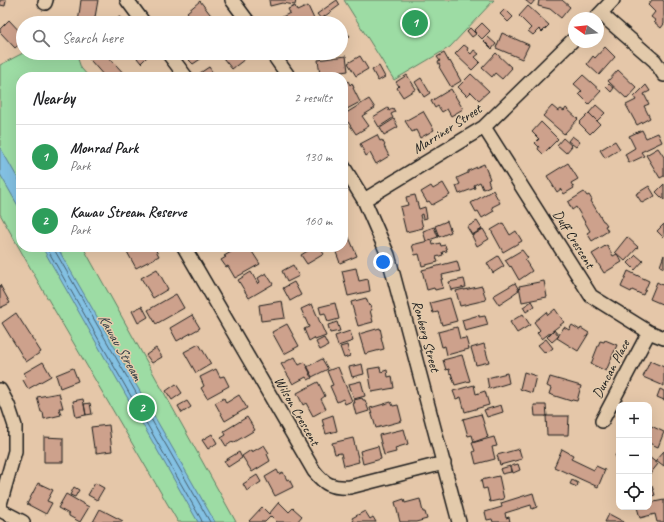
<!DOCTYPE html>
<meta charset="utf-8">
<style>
body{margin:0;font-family:Caveat,sans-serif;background:#f2f2f2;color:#202124}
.controls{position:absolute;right:12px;bottom:12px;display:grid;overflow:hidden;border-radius:8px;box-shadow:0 4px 16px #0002}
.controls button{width:36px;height:36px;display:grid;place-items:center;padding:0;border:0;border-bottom:1px solid #e0e0e0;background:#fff;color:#202124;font:20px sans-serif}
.compass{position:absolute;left:568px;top:12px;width:36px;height:36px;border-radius:50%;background:#fff;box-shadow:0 4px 16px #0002;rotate:285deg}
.you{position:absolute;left:383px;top:262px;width:14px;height:14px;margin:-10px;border:3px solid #fff;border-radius:50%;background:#1a73e8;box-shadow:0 0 0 6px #1a73e833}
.badge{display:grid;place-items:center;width:26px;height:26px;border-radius:50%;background:#0f766e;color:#fff;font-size:13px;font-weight:700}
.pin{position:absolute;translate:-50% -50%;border:2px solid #fff;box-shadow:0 1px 4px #0006}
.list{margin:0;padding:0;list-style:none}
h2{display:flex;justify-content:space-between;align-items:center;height:52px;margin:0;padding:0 16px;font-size:17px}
h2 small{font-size:13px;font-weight:400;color:#757577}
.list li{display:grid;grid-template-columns:26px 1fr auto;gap:12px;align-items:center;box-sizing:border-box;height:64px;padding:0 16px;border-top:1px solid #e0e0e0}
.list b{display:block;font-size:15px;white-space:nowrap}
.list p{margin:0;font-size:13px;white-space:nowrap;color:#757577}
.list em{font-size:13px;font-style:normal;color:#757577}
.icon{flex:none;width:22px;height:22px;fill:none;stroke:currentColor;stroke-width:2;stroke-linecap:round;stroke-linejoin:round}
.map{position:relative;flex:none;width:664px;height:522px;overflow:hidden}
.search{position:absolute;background:#fff;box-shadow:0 4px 16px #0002;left:16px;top:16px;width:332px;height:44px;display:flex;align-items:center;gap:10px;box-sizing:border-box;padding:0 14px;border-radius:22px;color:#757577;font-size:15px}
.panel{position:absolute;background:#fff;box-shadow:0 4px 16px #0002;left:16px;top:72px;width:332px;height:180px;border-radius:16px}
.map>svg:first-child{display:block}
</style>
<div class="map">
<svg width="664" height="522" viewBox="0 0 664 522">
<rect width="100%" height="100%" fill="#e5c7a9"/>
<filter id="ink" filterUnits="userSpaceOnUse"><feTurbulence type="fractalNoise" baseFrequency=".025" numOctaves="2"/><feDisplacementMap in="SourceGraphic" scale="8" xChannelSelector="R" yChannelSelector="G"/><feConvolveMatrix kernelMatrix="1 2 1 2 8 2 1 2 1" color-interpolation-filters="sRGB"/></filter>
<g filter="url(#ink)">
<path fill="#9ddca4" stroke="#5c7c60" d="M344 0H494L450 47 394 80Z
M23 53H76L81 68 89 77H21V247H83L236 522H178L45 294 0 214V65Z"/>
<path fill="#83c1e3" stroke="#5a7f93" d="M0 147 21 184V211L0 174Z
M42 247H57L215 522H198Z"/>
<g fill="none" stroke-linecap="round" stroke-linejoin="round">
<path stroke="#455e6c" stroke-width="1" d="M46 247 201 519 202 522
M54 247 55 251 210 522"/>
</g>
<path fill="#cda18c" stroke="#1c1c1c" d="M0 0H6L5 6 0 5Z
M81 0H98L94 23H78Z
M269 0H296L295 5 282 3 270 6Z
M337 0 340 5 321 19 317 14Z
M525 0H535L531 5Z
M539 0H562L570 7 561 18 550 9 538 6Z
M652 0H662L664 1V24L661 28 654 22 656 21 651 17 655 12 648 5Z
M200 1 217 23H196L187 12Z
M295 6 297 11 308 6 314 19 305 23H285L282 17 290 13 288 9Z
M528 6 549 25 542 32 539 29 533 35 528 31 531 28 519 16Z
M505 9 513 17 508 22 500 14Z
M120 17 122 23H110L109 20Z
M9 20 23 35V41L15 48 0 32V29Z
M482 23 490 31 482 39 474 31Z
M470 28 476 34 472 37 467 31Z
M344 29 350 36 341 43V31Z
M502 33 529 45 522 59 496 48Z
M488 37 496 44 492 49 484 41Z
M464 45 468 48 467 50 471 54 474 50 479 54 475 57 480 62 472 70 455 54Z
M605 47 615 57 599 75 587 64 593 56 595 58Z
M84 53H105L127 77H105Z
M142 53H146L148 56 141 63 137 58Z
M183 53H192L186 57Z
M198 53 202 58 193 64 189 60Z
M219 53H241L245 59 232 69Z
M444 53 449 62 450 61 461 81 451 87 439 67 440 66 438 62 440 61 437 57Z
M496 53 512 68 502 79 495 73 492 77 482 68Z
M346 56 348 71 320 75 318 60Z
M360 56 368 69 356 76 348 63Z
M379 66 385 77 378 81 372 70Z
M209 67 213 73 207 77H203L200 73Z
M618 70 637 88 627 99 608 81Z
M471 74 489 91 479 100 471 92 467 96 458 87Z
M407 75 416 89 403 97 397 88 399 86 396 82Z
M583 75 601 91 589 104 579 94 582 91 574 84Z
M421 78 430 93 424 97 415 82Z
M348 81 350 85 352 83 354 88H353L360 102 347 109 343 101V84Z
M609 84 614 88 611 92 606 87Z
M646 85 650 91 644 94 649 104 644 106 650 118 637 125 626 105 636 100 634 97Z
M451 89 463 109 451 116 447 109 442 112 438 106 435 108 431 101Z
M369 99 375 108 362 116 369 126 356 134 348 122 343 125V115Z
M596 105 605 113 597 121 589 113Z
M552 106 558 111 561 109 564 111 566 108 578 119 564 134 543 116Z
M388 108 389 111 393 108 395 112 391 114 393 118 379 127 373 117Z
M423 111 434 130 420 138 416 130 412 132 405 121Z
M589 113 600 124 590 134 579 123Z
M394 119 398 127 384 135 380 128Z
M541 122 558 139 543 154 538 149 539 147 535 143 539 139 532 132Z
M642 130 646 138 658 133 662 142 641 152 644 156 629 163 625 154 635 148 629 136Z
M377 135 380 141 382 140 385 145 384 146 389 156 376 164 370 153 366 156 360 144Z
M572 136 580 142 576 147 568 141Z
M563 138 572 146 566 153 557 145Z
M615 141 620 149 605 158 600 150Z
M658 148 664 157V176L660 178 646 155Z
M568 163 578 179 571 183 574 188 564 194 561 189 557 192 547 176Z
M484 164 490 179 488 180 490 186 483 189 480 182 474 185 475 188 459 194 456 186 460 184 457 178 468 173V171Z
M443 183 450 195 432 205 429 201 427 202 421 192 431 186 433 189Z
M664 184V200L656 192Z
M649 186 655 196 642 203 636 194Z
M493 190 500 203 492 207 494 211 482 218 478 211 476 212 471 203Z
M584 192 587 196 589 195 592 200 591 201 603 221H604L607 225 605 226 608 231 592 241 587 233 590 231 576 207 572 210 568 202Z
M415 195 419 209 425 207 427 218 423 219 422 214 420 215 423 228 406 232 400 207 408 205 406 197Z
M447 221 451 232 439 237 435 226Z
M477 221 482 229 472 235 467 227Z
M503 223 510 235 516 231 522 241 503 252 491 230Z
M664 224V236L663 237 657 231Z
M434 227 438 237 426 241 423 231Z
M483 229 489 239 477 246 472 236Z
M348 235 357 256 340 263 334 247H343V237Z
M627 237 638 247 625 261 615 252Z
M432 240 433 245 440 243 441 246 445 245 447 251 442 252 443 255 436 257 438 262 422 266 419 254 415 255 412 245Z
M607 245 613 256 617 254 622 262 604 273 592 254Z
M132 247H138L139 249 143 247H154L159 256 136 268 126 250Z
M240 247H249L260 264 235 278 228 266 226 267 221 260 226 257 224 256 238 248 240 251 242 250Z
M314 247H319L324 254 307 264 301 255Z
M522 250 528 258 525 260 532 271 519 280 511 266 510 267 505 260Z
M636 255 643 261 635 270 628 263Z
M664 255V268L660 266Z
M498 256 504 266 493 273 487 263Z
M457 261 460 271 442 275 443 279H441L443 288 435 290 434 288 427 290 422 270Z
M293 265 299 276 287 282 282 271Z
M356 268 359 281 368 279 370 291 348 296 342 271Z
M157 269 168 289 153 298 141 278Z
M628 271 649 281 643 295 632 290 631 292 621 287Z
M251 272 258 284 260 282 258 278 266 273 273 284 249 298 238 280Z
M464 279 466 287 451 290 449 282Z
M544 281 547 297 522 302 519 286Z
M294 282 301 295 290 301 283 288Z
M657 282 664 286V305L650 299Z
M515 283 519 290 512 295 513 296 499 305 493 296Z
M0 285 10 303 0 308Z
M482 286 486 300 460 306 456 291 464 289V290Z
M176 294 184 308 156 324 148 310Z
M366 298 369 306 370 305 372 310H370L373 322 358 326 351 302Z
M450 298 457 321 442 325 438 312 433 313 430 303Z
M282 301 285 318 261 321 259 305Z
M532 301 535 306 526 312 523 307Z
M335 303 339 319 328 322 325 313 321 314 319 307Z
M312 304 326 336 315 340 314 338 309 341 304 329 309 327 301 309Z
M142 306 148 317 138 323 132 311Z
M555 309 564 322 542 339 537 333 540 330 534 322 546 312 548 315Z
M16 313 41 352 26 362 2 323Z
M523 314 530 325 517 333 510 322Z
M192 315 200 328 177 341 170 328Z
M479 315V317L485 316 488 325 465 331 462 320Z
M337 322 340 331 330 333 328 325Z
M287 324 299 346 284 354 272 332Z
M572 325 580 330 581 328 589 333 578 351 557 338 564 327 569 330Z
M457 327 460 339 466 338 469 349 447 355 445 346 442 347 438 332Z
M380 328 382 337H381L384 349 365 354 359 334Z
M554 330 559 336 552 342 547 337Z
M350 331 353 341 338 346 335 336Z
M324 338 328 346 320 350 316 342Z
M546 339 553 348 548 352 547 351 545 353 538 345Z
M605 340 617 345 606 371 591 364 600 341 604 342Z
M199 344 211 364 196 373 184 352Z
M484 344 489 362 476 365 471 348Z
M347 345 350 356 344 358 340 347Z
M156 348 162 357 152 363 146 355Z
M462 355 470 381 455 385 451 373 450 374 449 369 446 370 443 360Z
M295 357 299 365 305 362 311 373 309 374 312 378 308 380 306 377 293 384 281 364Z
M322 359 328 369 312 377 307 367Z
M650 361 664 367V386L643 377Z
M43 362 51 376 28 389 23 380 26 377 24 373Z
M362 364 364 374 352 377 349 367Z
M338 367 352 401 345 404 343 399 337 402 330 386 333 385 327 371Z
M380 367 381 372 387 370 388 377 392 376 394 388 372 392 368 369Z
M73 368 78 381 60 388 56 375Z
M216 369 220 377 224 376 229 386 207 398 201 388 204 386 200 377Z
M524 372 536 376 532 393 520 389Z
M507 373 509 383 489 389 487 378Z
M550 377 581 386 577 401 572 400 571 401 549 394 551 388 547 386Z
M361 381 365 396 354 399 349 384Z
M318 382 325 396 321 399 326 409 313 416 306 403 303 405 297 393Z
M176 384 182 393 172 400 166 391Z
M474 385 476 394 485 391 489 405 465 412 461 397 456 399 453 391Z
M660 389 664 391V400L657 397Z
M59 393 63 408H59L61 415 44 419 43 412H41L37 397Z
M239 395 247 408 225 421 215 403 224 398 226 403Z
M362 398 363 400H365L369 411 356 415 353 403H355L354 400Z
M83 399 86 415 76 417 73 401Z
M187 401 191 407 182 413 178 406Z
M391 402 393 406 398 405 402 421 376 428 370 408Z
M90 403 92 414 86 415 84 404Z
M501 405 503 412 487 417 484 410Z
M534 405H546L547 416H535Z
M481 414 488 437 474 442 472 435 468 436 463 419Z
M333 415 337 431 326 434 322 419Z
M546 416H569L568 435H547Z
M247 417 255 430 233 443 232 442 226 446 221 438 226 435 224 431Z
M109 425 112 451 96 453V447L94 448 91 427Z
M649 425 664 432 658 447 649 443Z
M404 429 408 444 395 448 396 452 384 455 379 435Z
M212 434 217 443 208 449 202 440Z
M44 437 63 438V462H44Z
M494 437 497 446 492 447 495 459 476 464 473 452 475 451 472 443Z
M353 438 359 462 344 466 341 453 335 454 332 443Z
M264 445 269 453 267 454 270 461 252 472 242 456 251 450 252 452Z
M378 446 381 459 363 464 360 451Z
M519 449 522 459 500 465 497 455Z
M562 449 573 455 571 459 594 470 596 466 605 470 598 487 554 467Z
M664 451V466L656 460Z
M239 452 242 458 228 467 224 461Z
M619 453V463L615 455Z
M649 457 658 464 650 474H649Z
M518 464 520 470 513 473 511 466Z
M510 466 511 472 502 474 500 469Z
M277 470 279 474 283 472 287 480 289 479 293 487 275 496 265 477Z
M257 475 261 482 247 491 243 484Z
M499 476 504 499 490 502 487 488 483 489 481 480Z
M572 480 578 483 577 487 570 484Z
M38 483 53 490 47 501 52 503 46 514 27 504Z
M95 483 104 488 97 500 88 495Z
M652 486 655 495 649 497V487Z
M74 487 79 490 75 497 70 495Z
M533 493 537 507 532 509 531 505 505 513 506 518 509 517 510 522H493L492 519 487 520 485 512 502 507 501 503Z
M66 494 89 507 80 522 69 516V514L58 508Z
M404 499 405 503 420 499 423 512H425L427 519 416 522H400L395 502Z
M664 500V522H657L655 514 640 518 637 507H649V503Z
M279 502 289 512 293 508 302 516 297 522H277L271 516 265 522H250L249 521 262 507 269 514Z
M100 509 123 521 122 522H93Z
M365 511 370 519 373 517 376 522H354L352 518Z
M609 514 624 522H605Z"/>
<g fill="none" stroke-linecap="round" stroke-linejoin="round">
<g stroke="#1c1c1c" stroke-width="16">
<path id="minor" d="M127 0 144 23
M232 0 249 23
M45 3 46 0
M601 13 609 21 655 61 664 75
M596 18 613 0
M168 53 186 77
M272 53 289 77
M484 127 591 296 649 332 664 338
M343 166 364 200 388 255 459 522
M364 200 484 127 574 39
M184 247 314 471C325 485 332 488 350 487L444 463
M0 390 8 405 15 426V451L0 504
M602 421 649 332
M0 510 23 522"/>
</g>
<use href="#minor" stroke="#e3caab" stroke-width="13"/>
</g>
</g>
<g text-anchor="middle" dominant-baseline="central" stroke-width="3" stroke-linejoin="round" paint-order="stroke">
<g font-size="14" fill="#1c1c1c" stroke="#e3caab">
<text transform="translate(447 129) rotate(-33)">Marriner Street</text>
<text transform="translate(574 239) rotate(58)">Duff Crescent</text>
<text transform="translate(426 336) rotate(75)">Ronberg Street</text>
<text transform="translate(611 369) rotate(-62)">Duncan Place</text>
<text transform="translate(297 411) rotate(60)">Wilson Crescent</text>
</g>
<g font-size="15" font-style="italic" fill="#313d44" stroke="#e3caab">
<text transform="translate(120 347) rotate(60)">Kawau Stream</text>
</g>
</g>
</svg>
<div class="controls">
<button>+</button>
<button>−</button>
<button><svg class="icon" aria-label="locate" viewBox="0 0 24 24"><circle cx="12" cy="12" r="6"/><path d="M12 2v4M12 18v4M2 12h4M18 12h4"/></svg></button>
</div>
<svg class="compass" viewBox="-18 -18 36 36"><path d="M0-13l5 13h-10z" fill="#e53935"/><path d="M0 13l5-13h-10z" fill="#757577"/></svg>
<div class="you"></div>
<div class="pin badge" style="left:415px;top:23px;background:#2e9e5b">1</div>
<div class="pin badge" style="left:142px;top:408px;background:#2e9e5b">2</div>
<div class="search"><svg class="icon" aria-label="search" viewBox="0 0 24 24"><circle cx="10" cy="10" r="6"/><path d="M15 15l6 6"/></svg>Search here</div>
<section class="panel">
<h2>Nearby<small>2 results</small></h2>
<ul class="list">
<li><span class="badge" style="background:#2e9e5b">1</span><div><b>Monrad Park</b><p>Park</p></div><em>130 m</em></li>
<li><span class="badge" style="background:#2e9e5b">2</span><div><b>Kawau Stream Reserve</b><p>Park</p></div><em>160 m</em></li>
</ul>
</section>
</div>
